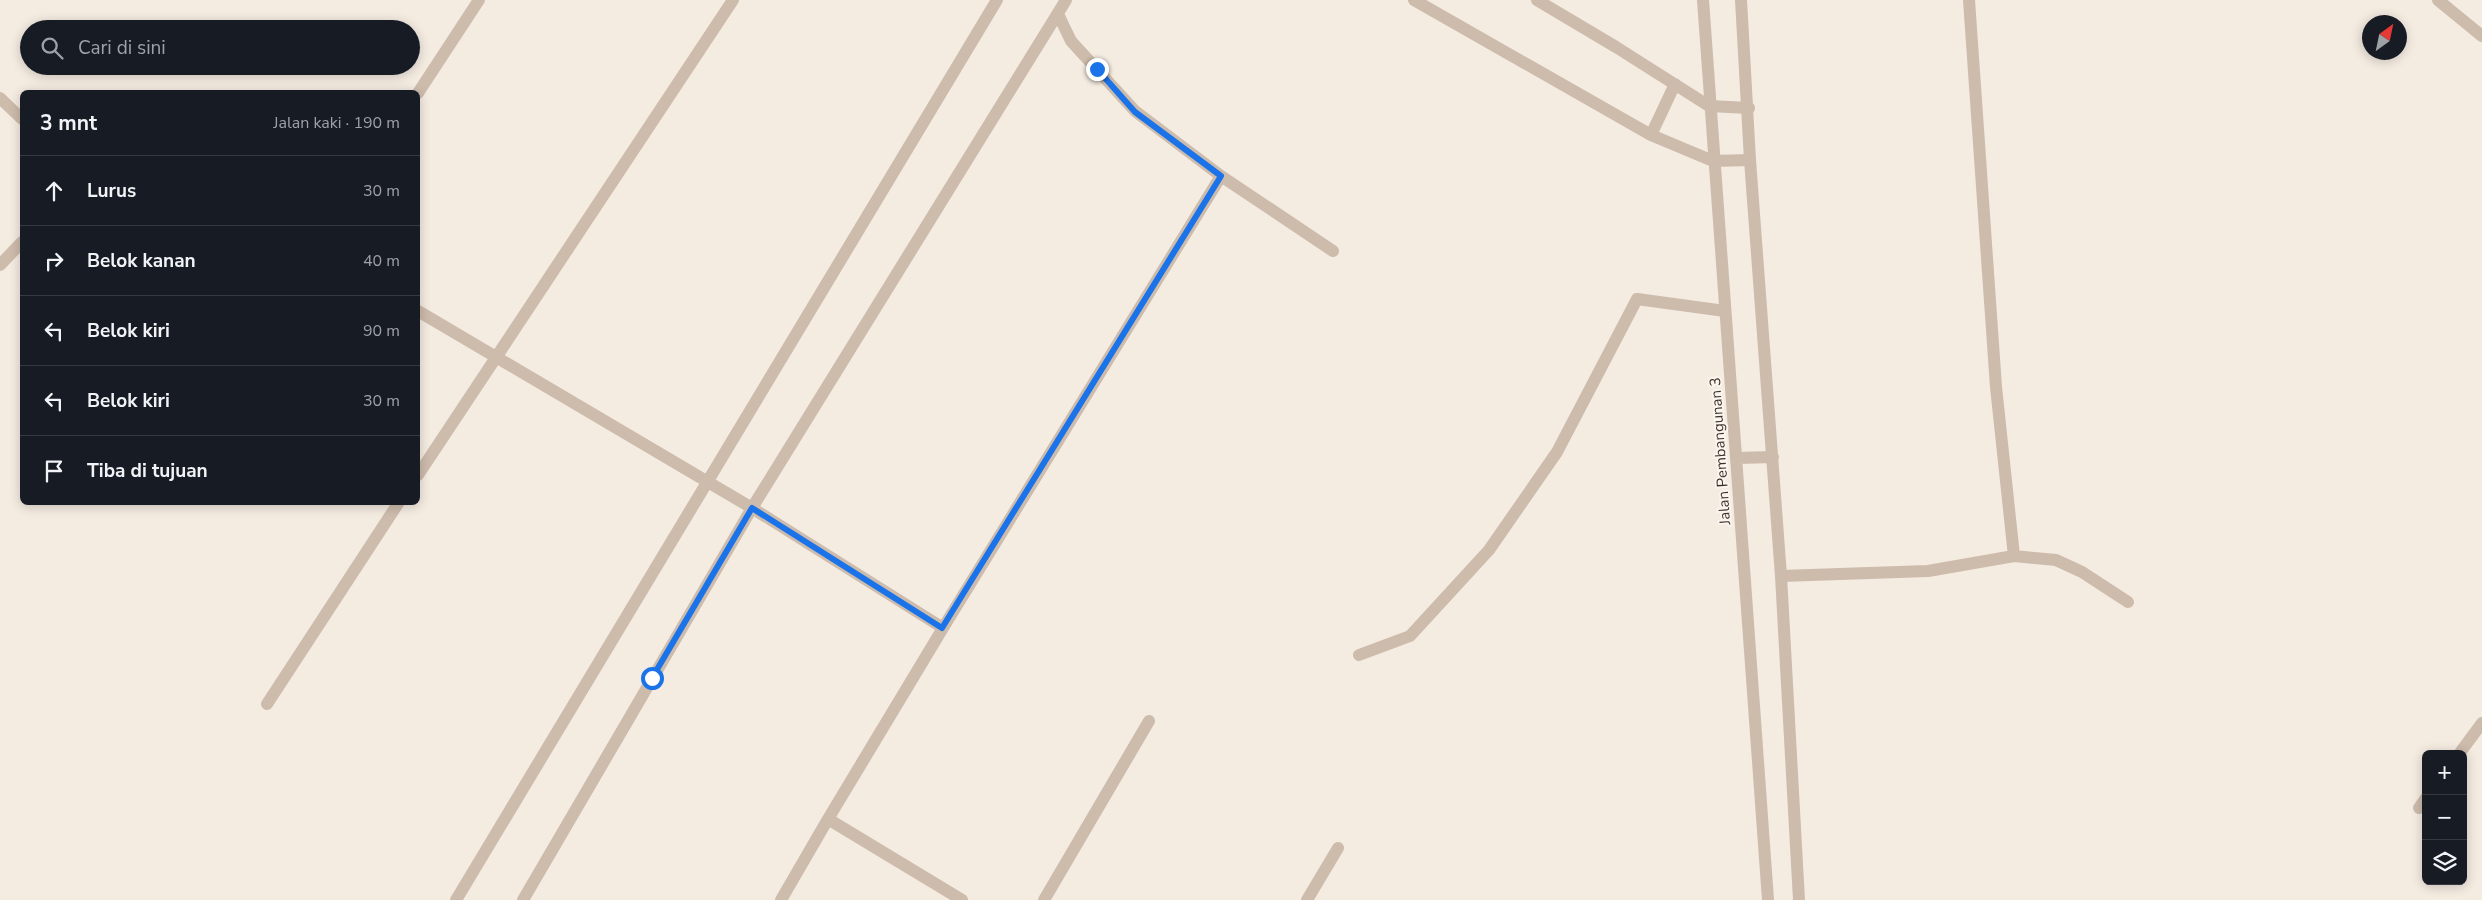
<!DOCTYPE html>
<html lang="id">
<meta charset="utf-8">
<style>
body{margin:0;font-family:"Nunito Sans",sans-serif;background:#242831;color:#f1f3f6}
.controls{position:absolute;right:15px;bottom:15px;display:grid;overflow:hidden;border-radius:8px;box-shadow:0 2px 12px #0003}
.controls button{width:45px;height:45px;display:grid;place-items:center;padding:0;border:0;border-bottom:1px solid #363941;background:#171b24;color:#f1f3f6;font:25px sans-serif}
.compass{position:absolute;left:2362px;top:15px;width:45px;height:45px;border-radius:50%;background:#171b24;box-shadow:0 2px 12px #0003;rotate:33deg}
.stop{position:absolute;width:15px;height:15px;margin:-11px;border:4px solid #1a73e8;border-radius:50%;background:#fff}
.stop.end{background:#1a73e8;border-color:#fff;box-shadow:0 1px 5px #0008}
.list{margin:0;padding:0;list-style:none}
h2{display:flex;justify-content:space-between;align-items:center;height:65px;margin:0;padding:0 20px;font-size:21px}
h2 small{font-size:16px;font-weight:400;color:#9ea1a6}
.list li{display:grid;grid-template-columns:32px 1fr auto;gap:15px;align-items:center;box-sizing:border-box;height:70px;padding:0 20px;border-top:1px solid #363941}
.list b{display:block;font-size:19px;white-space:nowrap}
.list em{font-size:16px;font-style:normal;color:#9ea1a6}
.icon{flex:none;width:28px;height:28px;fill:none;stroke:currentColor;stroke-width:2;stroke-linecap:round;stroke-linejoin:round}
.map{position:relative;flex:none;width:2482px;height:900px;overflow:hidden}
.search{position:absolute;background:#171b24;box-shadow:0 2px 12px #0003;left:20px;top:20px;width:400px;height:55px;display:flex;align-items:center;gap:12px;box-sizing:border-box;padding:0 18px;border-radius:28px;color:#9ea1a6;font-size:19px}
.panel{position:absolute;background:#171b24;box-shadow:0 2px 12px #0003;left:20px;top:90px;width:400px;height:415px;border-radius:8px}
.map>svg:first-child{display:block}
</style>
<div class="map">
<svg width="2482" height="900" viewBox="0 0 2482 900">
<rect width="100%" height="100%" fill="#f4ebe1"/>
<g fill="none" stroke-linecap="round" stroke-linejoin="round">
<path stroke="#cdbbac" stroke-width="12" d="M1969 0 1996 387 2014 556
M1781 576 1928 571 2014 556 2056 560 2082 572 2128 602
M1359 655 1410 636 1489 550 1557 452 1637 299 1725 311"/>
<path stroke="#cdbbac" stroke-width="12" d="M1414 0 1651 135 1713 161 1750 160
M1537 0 1616 47 1709 106 1749 108
M2438 0 2482 36
M1058 14 1071 41 1135 111 1221 176 1333 251
M418 93 479 0
M0 98 22 119
M1651 135 1675 84
M0 265 22 242
M418 311 752 508 943 628
M418 475 733 0
M267 704 399 502
M2459 754 2482 723
M2419 808 2426 798
M828 819 943 628 1221 176
M456 900 997 0
M523 900 752 508 1066 0
M781 900 828 819 962 900
M1044 900 1149 721
M1307 900 1338 848"/>
<path stroke="#cdbbac" stroke-width="12" d="M1703 0 1768 900
M1741 0 1750 160 1781 576 1799 900
M1737 458 1773 457"/>
</g>
<g fill="none" stroke-linecap="round" stroke-linejoin="round">
<path stroke="#1a73e8" stroke-width="6" d="M652 678 752 508 942 628 1221 176 1135 112 1097 69"/>
</g>
<g text-anchor="middle" dominant-baseline="central" stroke-width="4" stroke-linejoin="round" paint-order="stroke">
<g font-size="15" fill="#3b302b" stroke="#fbf5ee">
<text transform="translate(1720 451) rotate(-94)">Jalan Pembangunan 3</text>
</g>
</g>
</svg>
<div class="controls">
<button>+</button>
<button>−</button>
<button><svg class="icon" aria-label="layers" viewBox="0 0 24 24"><path d="M12 4l9 5-9 5-9-5zM3 14l9 5 9-5"/></svg></button>
</div>
<svg class="compass" viewBox="-18 -18 36 36"><path d="M0-13l5 13h-10z" fill="#e53935"/><path d="M0 13l5-13h-10z" fill="#9ea1a6"/></svg>
<div class="stop" style="left:652px;top:678px"></div>
<div class="stop end" style="left:1097px;top:69px"></div>
<div class="search"><svg class="icon" aria-label="search" viewBox="0 0 24 24"><circle cx="10" cy="10" r="6"/><path d="M15 15l6 6"/></svg>Cari di sini</div>
<section class="panel">
<h2>3 mnt<small>Jalan kaki · 190 m</small></h2>
<ul class="list">
<li><svg class="icon" aria-label="ahead" viewBox="0 0 24 24"><path d="M12 20V5M6 11l6-6 6 6"/></svg><div><b>Lurus</b></div><em>30 m</em></li>
<li><svg class="icon" aria-label="right" viewBox="0 0 24 24"><path d="M7 20v-9h11M14 6l5 5-5 5"/></svg><div><b>Belok kanan</b></div><em>40 m</em></li>
<li><svg class="icon" aria-label="left" viewBox="0 0 24 24"><path d="M17 20v-9H6M10 6l-5 5 5 5"/></svg><div><b>Belok kiri</b></div><em>90 m</em></li>
<li><svg class="icon" aria-label="left" viewBox="0 0 24 24"><path d="M17 20v-9H6M10 6l-5 5 5 5"/></svg><div><b>Belok kiri</b></div><em>30 m</em></li>
<li><svg class="icon" aria-label="arrive" viewBox="0 0 24 24"><path d="M6 21V4h12l-3 4 3 4H6"/></svg><div><b>Tiba di tujuan</b></div></li>
</ul>
</section>
</div>
